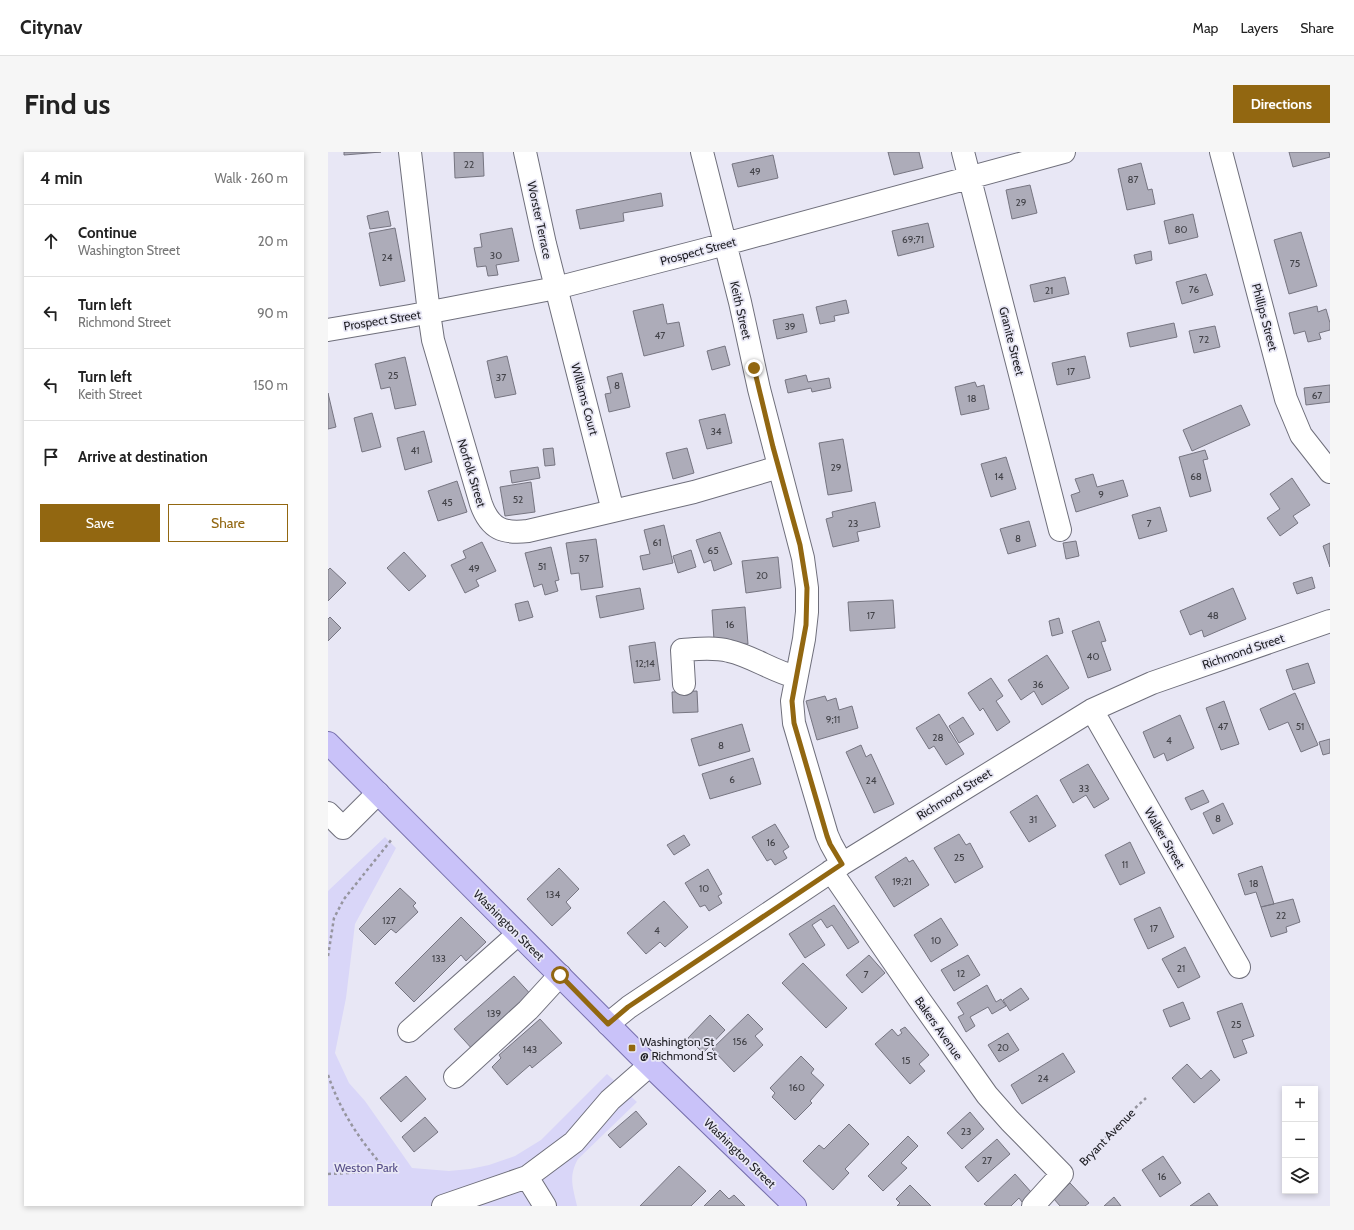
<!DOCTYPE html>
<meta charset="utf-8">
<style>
body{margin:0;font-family:Cabin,sans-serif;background:#f6f6f6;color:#222}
.controls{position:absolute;right:12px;bottom:12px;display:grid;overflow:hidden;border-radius:0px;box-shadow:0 2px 6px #0003}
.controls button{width:36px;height:36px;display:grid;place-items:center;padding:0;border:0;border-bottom:1px solid #e0e0e0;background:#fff;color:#222;font:20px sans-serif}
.stop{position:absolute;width:12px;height:12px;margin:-9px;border:3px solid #926711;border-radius:50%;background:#fff}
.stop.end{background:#926711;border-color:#fff;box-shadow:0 1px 4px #0008}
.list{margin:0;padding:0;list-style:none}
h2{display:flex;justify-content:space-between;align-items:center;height:52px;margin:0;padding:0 16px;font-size:17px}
h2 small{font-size:13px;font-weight:400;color:#767676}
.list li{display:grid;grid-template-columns:26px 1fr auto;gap:12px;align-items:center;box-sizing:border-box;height:72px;padding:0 16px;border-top:1px solid #e0e0e0}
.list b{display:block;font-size:15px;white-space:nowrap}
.list p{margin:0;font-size:13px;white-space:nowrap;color:#767676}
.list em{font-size:13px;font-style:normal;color:#767676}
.actions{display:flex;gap:8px;padding:12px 16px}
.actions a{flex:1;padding:9px 0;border:1px solid #926711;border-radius:0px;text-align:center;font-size:14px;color:#926711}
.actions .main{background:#926711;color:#fff}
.icon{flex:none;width:22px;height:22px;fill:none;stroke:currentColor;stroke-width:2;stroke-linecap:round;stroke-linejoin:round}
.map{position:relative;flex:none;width:1002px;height:1054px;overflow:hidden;border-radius:0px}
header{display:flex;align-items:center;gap:24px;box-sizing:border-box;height:56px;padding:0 20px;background:#fff;border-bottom:1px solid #e0e0e0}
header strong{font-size:19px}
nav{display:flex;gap:22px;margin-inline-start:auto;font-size:14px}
.intro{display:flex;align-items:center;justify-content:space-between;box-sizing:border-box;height:96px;padding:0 24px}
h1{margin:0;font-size:28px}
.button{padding:10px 18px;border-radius:0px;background:#926711;color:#fff;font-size:14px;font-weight:700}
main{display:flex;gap:24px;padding:0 24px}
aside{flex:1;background:#fff;border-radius:0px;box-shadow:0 2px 6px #0003}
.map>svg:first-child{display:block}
</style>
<header>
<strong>Citynav</strong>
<nav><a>Map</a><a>Layers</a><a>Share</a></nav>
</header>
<div class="intro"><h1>Find us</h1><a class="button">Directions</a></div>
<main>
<aside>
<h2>4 min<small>Walk · 260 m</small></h2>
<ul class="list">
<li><svg class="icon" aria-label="ahead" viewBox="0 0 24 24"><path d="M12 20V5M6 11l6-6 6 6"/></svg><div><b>Continue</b><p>Washington Street</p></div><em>20 m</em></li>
<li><svg class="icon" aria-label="left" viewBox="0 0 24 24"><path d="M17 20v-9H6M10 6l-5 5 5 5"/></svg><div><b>Turn left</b><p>Richmond Street</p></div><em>90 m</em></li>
<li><svg class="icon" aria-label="left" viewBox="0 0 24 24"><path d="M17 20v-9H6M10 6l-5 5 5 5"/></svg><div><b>Turn left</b><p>Keith Street</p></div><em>150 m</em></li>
<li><svg class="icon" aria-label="arrive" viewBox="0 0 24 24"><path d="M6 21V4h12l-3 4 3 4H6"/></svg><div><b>Arrive at destination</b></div></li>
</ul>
<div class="actions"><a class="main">Save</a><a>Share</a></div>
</aside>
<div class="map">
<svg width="1002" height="1054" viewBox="0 0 1002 1054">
<rect width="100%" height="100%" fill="#e8e7f5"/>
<path fill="#d9d6f8" d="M57 685 68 696 27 772 18 846 7 901 21 931 37 949 84 1016 121 1019 142 1017 161 1013 187 1004 213 988 279 922 309 950 250 1007C240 1025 245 1035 249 1054H0V739Z"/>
<path fill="#adacb9" stroke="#767581" d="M16 0H53L16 3Z
M126 0H155L156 24 127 26Z
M560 0H591L595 16 566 23Z
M961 0H1001L1002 5 965 15Z
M445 3 450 26 410 35 404 12Z
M813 11 820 38 824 37 827 52 799 58 790 17Z
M702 33 709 61 684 67 678 38Z
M333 41 335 54 295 61 296 69 252 77 248 58Z
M60 59 63 74 42 77 39 64Z
M865 62 870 85 841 92 836 69Z
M600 71 606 95 570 104 564 79Z
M67 76 77 129 52 134 41 81Z
M184 76 191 109 168 113 170 123 160 124 158 114 149 115 146 96 154 95 152 82Z
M973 80 989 134 961 142 946 88Z
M823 99 824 108 808 112 806 103Z
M878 122 885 143 854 152 848 130Z
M737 125 741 142 706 150 702 133Z
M518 148 521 161 506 164 507 169 492 172 488 155Z
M335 152 339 172 351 170 356 194 316 204 305 159Z
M989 154 990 160 998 157 1002 171V178L991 181 993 187 980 190 977 179 966 182 961 161Z
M475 162 479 180 449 187 445 168Z
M846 171 849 185 802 195 799 181Z
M887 174 892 195 866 201 861 179Z
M397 194 402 213 384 218 379 199Z
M179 204 188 242 167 246 159 209Z
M757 204 762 226 729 233 724 211Z
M77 205 88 253 67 257 62 235 53 237 47 212Z
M294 221 302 255 281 260 277 242 283 241 279 225Z
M478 223 480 230 501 226 503 236 484 240 483 236 460 241 457 228Z
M647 230 649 235 656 233 661 257 633 263 627 235Z
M1002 233V250L978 253 976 236Z
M0 241 8 275 0 277Z
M913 253 922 273 864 299 855 278Z
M44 261 53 295 34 300 26 266Z
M397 262 404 291 379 297 371 268Z
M96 279 104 310 77 318 69 286Z
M515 287 524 339 500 343 491 291Z
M225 296 227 313 217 314 215 297Z
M359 296 366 321 345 327 338 301Z
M877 298 880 307 875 308 883 339 862 345 851 305Z
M678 305 688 337 663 345 653 312Z
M210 315 212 326 184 331 182 319Z
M765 322 769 335 795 328 800 344 748 360 743 343 752 340 747 327Z
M964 326 982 353 965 364 970 371 952 384 939 366 952 357 942 342Z
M129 329 139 360 110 369 100 339Z
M203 330 207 360 177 364 172 335Z
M547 350 552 375 529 380 531 389 505 395 498 367 505 365 504 360Z
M832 355 839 379 811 387 804 363Z
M701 369 708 394 680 402 672 377Z
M336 373 345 411 315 418 312 404 322 402 316 378Z
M392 380 404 412 386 419 383 408 376 411 368 388Z
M268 387 275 435 253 438 251 421 243 422 238 391Z
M748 389 751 404 738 407 735 391Z
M154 390 168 419 148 428 151 434 137 441 123 413 138 406 135 399Z
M1002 391V415L995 394Z
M223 395 231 428 227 429 230 439 217 443 214 432 206 435 197 401Z
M363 398 368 415 350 421 345 404Z
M76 400 98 424 81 439 59 416Z
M450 405 453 436 418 441 414 409Z
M2 416 18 431 0 449V418Z
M984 425 987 436 969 442 965 431Z
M312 436 316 457 272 466 268 444Z
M905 436 918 467 876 485 874 478 862 483 852 459Z
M565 448 567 476 522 479 520 450Z
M200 449 205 465 191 469 187 452Z
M417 455 420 492 399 493V487L386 488 384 458Z
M2 465 13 476 0 489V467Z
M731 466 735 481 724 484 721 469Z
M771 469 778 489 773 490 783 518 760 526 744 479Z
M327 490 332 528 306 531 301 494Z
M719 503 741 536 714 553 706 539 693 548 680 528Z
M980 511 987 531 965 538 958 518Z
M663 526 675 544 668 549 682 570 669 579 655 556 652 559 640 541Z
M369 539 370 560 345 561 344 540Z
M967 541 990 593 973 600 960 570 941 578 932 557Z
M497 544 499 549 508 546 511 558 524 554 530 576 489 588 478 549Z
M896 549 911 592 893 598 878 556Z
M611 562 636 602 618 613 606 594 601 597 588 576Z
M852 563 866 596 839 609 836 601 826 606 815 580Z
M635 565 646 582 631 591 621 574Z
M414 572 422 599 371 614 363 587Z
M1002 587V601L995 603 991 590Z
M533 593 538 605 543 602 566 652 546 661 518 600Z
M425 606 433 632 382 647 374 622Z
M760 612 781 647 766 656 758 643 745 651 732 628Z
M875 638 881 650 863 658 857 646Z
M709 643 728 674 701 690 682 660Z
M895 651 905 672 885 682 875 661Z
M447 672 461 695 455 699 459 706 447 713 443 707 439 709 424 685Z
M631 682 638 693 642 691 655 715 627 731 606 696Z
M356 683 362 693 346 703 339 693Z
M802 690 817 721 792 733 777 703Z
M578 705 581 710 585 708 601 733 566 755 547 725Z
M934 714 946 752 933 755 928 740 917 743 910 722Z
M231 716 251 737 238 750 243 756 224 774 199 747Z
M380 717 394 742 390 744 394 751 381 759 377 753 372 755 357 731Z
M72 736 88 751 85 754 90 760 68 781 63 777 47 793 31 777Z
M965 747 972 770 958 775 959 780 943 785 933 755Z
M336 749 360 775 337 795 332 790 318 802 299 781Z
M506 753 531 790 520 797 504 773 499 776 493 767 484 773 497 793 477 806 461 782Z
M832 755 846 785 820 797 806 767Z
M133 765 158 790 138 809 133 803 86 850 67 831Z
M613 766 630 793 603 810 586 783Z
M857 795 872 825 850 836 834 807Z
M541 803 557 821 534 841 518 823Z
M640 803 652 823 626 839 613 818Z
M475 811 519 856 498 876 454 831Z
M186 824 206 846 146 899 126 877Z
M659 833 668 850 673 847 678 854 664 862 660 855 642 865 647 874 638 880 630 865 636 862 629 851Z
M693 836 701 847 682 859 675 848Z
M855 850 862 867 842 875 835 858Z
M914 851 926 884 914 888 919 901 906 906 889 860Z
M420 862 435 877 427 884 435 893 406 920 384 897Z
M382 863 397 878 375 901 360 886Z
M212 867 234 891 204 916 202 913 179 933 164 915 173 906 171 903Z
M577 875 601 903 591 912 597 919 582 932 547 892 564 877 570 884 574 881 572 878Z
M680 881 691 898 671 910 660 893Z
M735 901 747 920 694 952 683 933Z
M473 904 486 917 483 921 496 933 482 949 484 951 467 968 444 945 447 941 442 936Z
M859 912 873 927 883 918 892 928 866 951 844 926Z
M78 924 98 947 73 970 52 946Z
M308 959 319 972 292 996 280 983Z
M642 960 656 977 634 997 619 981Z
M97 965 110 980 86 1000 74 985Z
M521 972 541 992 517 1017 521 1021 505 1038 475 1009 491 993 496 997Z
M580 984 590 994 573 1011 579 1016 555 1039 540 1024Z
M669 987 682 1002 650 1030 637 1015Z
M835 1004 853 1031 832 1045 814 1018Z
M351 1014 378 1039 363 1054H312Z
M687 1022 704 1041 694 1050 691 1046 683 1054H659L656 1052Z
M742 1031 761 1051 757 1054H732L726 1047Z
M582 1033 603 1054H569L572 1051 568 1047Z
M392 1038 401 1047 406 1043 417 1054H376Z
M881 1041 890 1054H862Z
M786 1045 793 1054H776Z"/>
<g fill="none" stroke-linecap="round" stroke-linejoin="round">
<g stroke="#6f6f7b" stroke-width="24">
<path id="minor" d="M82 0 101 161 105 188 153 352C162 377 175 382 200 379L366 340 451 315
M197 0 217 92 285 359
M374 0 412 150 431 237 475 406 479 436V460L476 487 464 549 466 571 499 683 503 692 514 712
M635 0 732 378
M893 0 958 247 973 283 1002 320
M0 178 82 164 228 136 375 98 736 0
M356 532 354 498C370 497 386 495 401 499 424 504 444 519 468 525
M764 558 911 815
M0 661 15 676 50 641
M503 719 591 847 659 943 682 969 734 1022 705 1054
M280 872 301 855 514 712 764 558 824 531 1002 469
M81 879 190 782
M127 925 200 858 232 823
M115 1054 199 1025
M217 1054 199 1025 246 990 282 948 322 913"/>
</g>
<g stroke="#766fac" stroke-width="24">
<path id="major" d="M0 591 310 902 467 1054"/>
</g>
<path stroke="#96959f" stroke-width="2.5" stroke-dasharray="3 3" stroke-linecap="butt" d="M0 804 6 766 16 747 64 687
M0 923C13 961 33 990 59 1019
M753 1012 792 970 818 946
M0 1022 59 1019"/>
<use href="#minor" stroke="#fff" stroke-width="22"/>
<use href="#major" stroke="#c9c2f9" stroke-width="22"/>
</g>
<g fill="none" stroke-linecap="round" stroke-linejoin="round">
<path stroke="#926711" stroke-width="5" d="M232 823 280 872 300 855 514 712 502 692 499 684 466 571 464 549 478 473 479 436 472 393 445 295 426 216"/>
</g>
<rect fill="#926711" stroke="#e8e7f5" stroke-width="1.5" x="300" y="892" width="8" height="8" rx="2"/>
<g text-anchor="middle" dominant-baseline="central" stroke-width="3.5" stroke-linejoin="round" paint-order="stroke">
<g font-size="10" fill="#424248">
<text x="141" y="12">22</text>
<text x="427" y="19">49</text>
<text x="805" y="27">87</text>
<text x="693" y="50">29</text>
<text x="853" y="77">80</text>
<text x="585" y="87">69;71</text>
<text x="168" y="103">30</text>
<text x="59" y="105">24</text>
<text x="967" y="111">75</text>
<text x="866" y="137">76</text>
<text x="721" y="138">21</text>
<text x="462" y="174">39</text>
<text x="332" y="183">47</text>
<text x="876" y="187">72</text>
<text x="743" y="219">17</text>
<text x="65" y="223">25</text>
<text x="173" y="225">37</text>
<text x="289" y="233">8</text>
<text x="989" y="243">67</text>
<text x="644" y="246">18</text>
<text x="388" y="279">34</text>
<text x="87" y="298">41</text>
<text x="508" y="315">29</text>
<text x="671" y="324">14</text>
<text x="868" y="324">68</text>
<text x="773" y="342">9</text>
<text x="190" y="347">52</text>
<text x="119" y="350">45</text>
<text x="525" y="371">23</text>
<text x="821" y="371">7</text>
<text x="690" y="386">8</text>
<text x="329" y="390">61</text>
<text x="385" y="398">65</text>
<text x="256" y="406">57</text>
<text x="214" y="414">51</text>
<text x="146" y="416">49</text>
<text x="434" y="423">20</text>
<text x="543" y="463">17</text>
<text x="885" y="463">48</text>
<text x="402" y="472">16</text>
<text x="765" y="504">40</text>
<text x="317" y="511">12;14</text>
<text x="710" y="532">36</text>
<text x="505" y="567">9;11</text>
<text x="895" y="574">47</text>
<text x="972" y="574">51</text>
<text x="610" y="585">28</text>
<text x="841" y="588">4</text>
<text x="393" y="593">8</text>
<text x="404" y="627">6</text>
<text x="543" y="628">24</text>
<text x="756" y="636">33</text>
<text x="890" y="666">8</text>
<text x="705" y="667">31</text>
<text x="443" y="690">16</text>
<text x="631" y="705">25</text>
<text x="797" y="712">11</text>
<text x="574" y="729">19;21</text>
<text x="926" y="731">18</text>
<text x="376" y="736">10</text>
<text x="225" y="742">134</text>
<text x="953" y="763">22</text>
<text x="61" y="768">127</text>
<text x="826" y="776">17</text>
<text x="329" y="778">4</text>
<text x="608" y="788">10</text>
<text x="111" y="806">133</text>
<text x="853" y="816">21</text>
<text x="633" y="821">12</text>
<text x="538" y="822">7</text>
<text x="166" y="861">139</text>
<text x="908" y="872">25</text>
<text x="412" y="889">156</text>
<text x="675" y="895">20</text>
<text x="202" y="897">143</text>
<text x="578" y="908">15</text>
<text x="715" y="926">24</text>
<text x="469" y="935">160</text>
<text x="638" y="979">23</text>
<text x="659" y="1008">27</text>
<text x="834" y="1024">16</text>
</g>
<g font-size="12" fill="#1e1e23" stroke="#e8e7f5">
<text transform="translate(212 68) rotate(78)">Worster Terrace</text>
<text transform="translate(370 99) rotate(-15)">Prospect Street</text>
<text transform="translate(413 158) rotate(77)">Keith Street</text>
<text transform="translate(937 165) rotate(75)">Phillips Street</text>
<text transform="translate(54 168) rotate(-9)">Prospect Street</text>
<text transform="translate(684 189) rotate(76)">Granite Street</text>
<text transform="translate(257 247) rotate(75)">Williams Court</text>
<text transform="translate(144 321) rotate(73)">Norfolk Street</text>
<text transform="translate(915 499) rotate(-19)">Richmond Street</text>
<text transform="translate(626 642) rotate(-32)">Richmond Street</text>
<text transform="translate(837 686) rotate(60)">Walker Street</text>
<text transform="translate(181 773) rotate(45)">Washington Street</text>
<text transform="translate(611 876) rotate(55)">Bakers Avenue</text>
<text transform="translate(779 985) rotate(-46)">Bryant Avenue</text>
<text transform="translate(412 1001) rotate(44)">Washington Street</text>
</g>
<g font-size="12" fill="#1e1e23" stroke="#e8e7f5" text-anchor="start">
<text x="312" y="889">Washington St<tspan x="312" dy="14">@ Richmond St</tspan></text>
</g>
<g font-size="12" fill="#544c87" stroke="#e8e7f5">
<text x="38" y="1015">Weston Park</text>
</g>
</g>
</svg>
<div class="controls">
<button>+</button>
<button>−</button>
<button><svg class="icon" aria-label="layers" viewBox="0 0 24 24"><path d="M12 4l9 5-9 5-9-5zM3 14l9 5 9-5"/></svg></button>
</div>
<div class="stop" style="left:232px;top:823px"></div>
<div class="stop end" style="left:426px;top:216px"></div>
</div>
</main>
